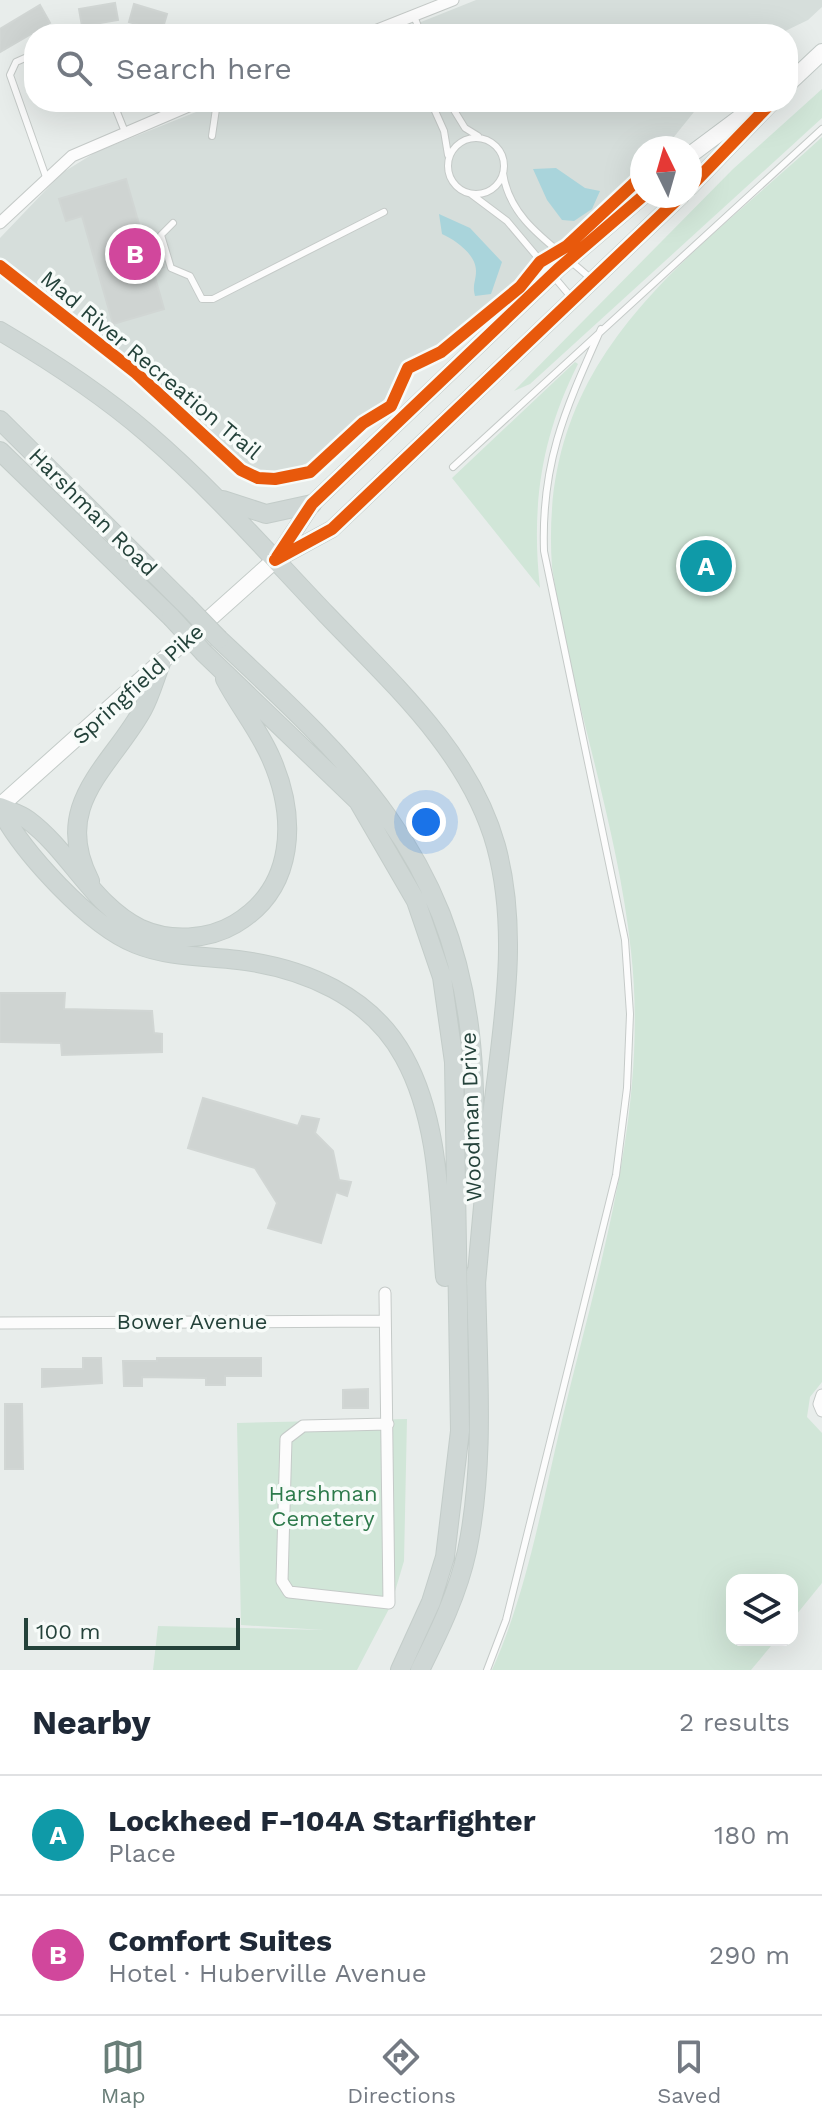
<!DOCTYPE html>
<meta charset="utf-8">
<style>
body{margin:0;font-family:"Work Sans",sans-serif;background:#f2f2f3;color:#1f2937}
.controls{position:absolute;right:24px;bottom:24px;display:grid;overflow:hidden;border-radius:16px;box-shadow:0 8px 32px #0002}
.controls button{width:72px;height:72px;display:grid;place-items:center;padding:0;border:0;border-bottom:2px solid #e0e1e3;background:#fff;color:#1f2937;font:40px sans-serif}
.compass{position:absolute;left:630px;top:136px;width:72px;height:72px;border-radius:50%;background:#fff;box-shadow:0 8px 32px #0002;rotate:355deg}
.scale{position:absolute;left:24px;bottom:20px;width:216px;box-sizing:border-box;padding-left:8px;border:4px solid #24423a;border-top:0;font-size:22px;line-height:28px;white-space:nowrap;color:#24423a;-webkit-text-stroke:6px #f7fbf9;paint-order:stroke}
.you{position:absolute;left:426px;top:822px;width:28px;height:28px;margin:-20px;border:6px solid #fff;border-radius:50%;background:#1a73e8;box-shadow:0 0 0 12px #1a73e833}
.badge{display:grid;place-items:center;width:52px;height:52px;border-radius:50%;background:#697e78;color:#fff;font-size:26px;font-weight:700}
.pin{position:absolute;translate:-50% -50%;border:4px solid #fff;box-shadow:0 2px 8px #0006}
.list{margin:0;padding:0;list-style:none}
h2{display:flex;justify-content:space-between;align-items:center;height:104px;margin:0;padding:0 32px;font-size:34px}
h2 small{font-size:26px;font-weight:400;color:#747a83}
.list li{display:grid;grid-template-columns:52px 1fr auto;gap:24px;align-items:center;box-sizing:border-box;height:120px;padding:0 32px;border-top:2px solid #e0e1e3}
.list b{display:block;font-size:30px;white-space:nowrap}
.list p{margin:0;font-size:26px;white-space:nowrap;color:#747a83}
.list em{font-size:26px;font-style:normal;color:#747a83}
.icon{flex:none;width:44px;height:44px;fill:none;stroke:currentColor;stroke-width:2;stroke-linecap:round;stroke-linejoin:round}
.map{position:relative;flex:none;width:822px;height:1670px;overflow:hidden}
.search{position:absolute;background:#fff;box-shadow:0 8px 32px #0002;left:24px;right:24px;top:24px;height:88px;display:flex;align-items:center;gap:20px;box-sizing:border-box;padding:0 28px;border-radius:32px;color:#747a83;font-size:30px}
.sheet{height:344px;background:#fff}
nav{display:flex;justify-content:space-around;align-items:center;box-sizing:border-box;height:112px;border-top:2px solid #e0e1e3;background:#fff;font-size:22px;color:#747a83}
nav a{display:grid;justify-items:center;gap:4px}
nav .on{color:#697e78}
.map>svg:first-child{display:block}
</style>
<div class="map">
<svg width="822" height="1670" viewBox="0 0 822 1670">
<rect width="100%" height="100%" fill="#e8edeb"/>
<path fill="#d6dedb" d="M476 0H822V7L808 20 779 34H391Z
M221 102H702L665 148H642V170L567 240 440 344 410 360 402 368 395 389 347 436 325 455 280 475H267L242 464 139 370 0 260V238L62 173 96 152Z"/>
<path fill="#d1e6d8" d="M822 89V118L530 384 514 391 733 169Z
M822 137V1382L810 1397 807 1417 822 1433V1583L792 1620V1580H732V1640H776L751 1670H492C527 1592 542 1504 562 1420 599 1266 649 1112 631 951 617 821 571 696 552 567 537 355 683 265 822 137Z
M575 362 578 364C541 437 531 507 540 588L452 478Z
M407 1419 404 1561 391 1605 357 1670H153L158 1626 324 1630 241 1625 237 1423Z"/>
<path fill="#a9d4db" d="M556 168 585 188 600 191 592 209 574 221 562 220 547 200 533 169Z
M439 214 470 228 502 262 491 294 475 296C472 285 476 281 476 271 476 254 455 240 442 234Z"/>
<path fill="#cfd4d2" stroke="#d1d6d4" stroke-width="2" d="M115 3 118 20 82 26 79 9Z
M134 4 167 14 162 31 129 22Z
M40 5 50 23 0 52V29Z
M126 179 145 245 157 242 164 267 153 270 164 309 113 324 82 216 66 221 59 199Z
M0 993H65L64 1009 152 1011 154 1033 162 1034V1052L62 1055 61 1043 0 1042Z
M203 1098 298 1126 302 1116 319 1119 315 1133 333 1151 339 1180 351 1182 347 1196 336 1192 321 1243 268 1228 277 1203 255 1168 188 1148Z
M83 1358H101L102 1383 42 1387V1369H83Z
M157 1358H261V1376H225V1385H206V1378L142 1377V1386H124L123 1361H157Z
M368 1389V1408H343V1390Z
M5 1404H22L23 1469H5Z"/>
<g fill="none" stroke-linecap="round" stroke-linejoin="round">
<g stroke="#c5cac8" stroke-width="8">
<path id="service" d="M414 16 421 34
M395 23 400 34
M201 34H230
M34 54 16 62 10 75 46 177
M113 102 125 132
M431 102 444 131 448 155
M449 102 465 128 478 136
M212 136 217 102
M448 166a28 28 0 1 1 56 0a28 28 0 1 1-56 0Z
M503 173C510 223 556 246 590 278
M471 194 507 221 571 297
M173 223 161 235 171 268 190 276 202 299H213L384 212
M453 467 822 129
M487 1670 506 1620 616 1175 627 1088 630 1014 625 940 544 551C541 461 566 408 601 329"/>
</g>
<g stroke="#c5cac8" stroke-width="13">
<path id="minor" d="M367 34 453 0
M0 223 72 156 198 102
M385 1293 389 1603 289 1592 282 1581 286 1439 303 1426 388 1424
M0 1323 384 1321
M822 1395 819 1404 822 1411"/>
</g>
<g stroke="#c3cbc8" stroke-width="18">
<path id="secondary" d="M788 84 822 52
M690 155 761 102
M690 187 772 102
M278 556 312 504 558 269 643 196
M0 806 275 560 332 529 681 196"/>
</g>
<g stroke="#c3ccc9" stroke-width="20">
<path id="primary" d="M0 331C51 361 103 395 148 434 212 489 268 553 326 614 391 682 470 752 496 846 518 927 505 1010 495 1091 487 1155 482 1219 476 1284
M0 420 185 604
M0 451 171 617
M223 500 266 514 312 504
M219 639C346 758 449 850 470 1034 476 1084 474 1135 475 1186
M204 653 358 801 416 901 442 977 454 1062 460 1431 445 1557 431 1602 400 1670
M0 807C9 811 20 814 28 820 70 851 92 905 141 929 170 942 208 940 235 924 296 888 297 817 271 758 259 730 239 706 225 679
M0 809C23 853 90 926 136 944 168 957 204 956 238 960 304 968 371 996 404 1057 440 1122 439 1205 445 1277
M90 881C50 804 112 766 143 709 151 694 155 678 161 663
M420 1670C439 1632 458 1593 467 1551 486 1459 477 1365 476 1272"/>
</g>
<use href="#service" stroke="#fcfcfc" stroke-width="6"/>
<use href="#minor" stroke="#fcfcfc" stroke-width="11"/>
<use href="#secondary" stroke="#fcfcfc" stroke-width="16"/>
<use href="#primary" stroke="#cfd7d5" stroke-width="18"/>
<g stroke="#c3ccc9" stroke-width="20" stroke-linecap="butt">
<path id="primary-bridge" d="M185 604 219 639
M171 617 204 653"/>
</g>
<use href="#primary-bridge" stroke="#cfd7d5" stroke-width="18"/>
<g stroke="#f7fbf9" stroke-width="17">
<path id="cycleway" d="M690 187 772 102
M0 266 136 373 241 470 258 478 275 479 310 472 363 423 391 406 408 368 441 352 520 287 540 262 567 246 642 176
M277 557 312 504 558 269 643 196
M275 560 332 529 681 196"/>
</g>
<use href="#cycleway" stroke="#e8590c" stroke-width="12"/>
</g>
<g text-anchor="middle" dominant-baseline="central" stroke-width="7" stroke-linejoin="round" paint-order="stroke">
<g font-size="22" fill="#24423a" stroke="#f7fbf9">
<text transform="translate(151 365) rotate(40)">Mad River Recreation Trail</text>
<text transform="translate(93 512) rotate(45)">Harshman Road</text>
<text transform="translate(138 684) rotate(-42)">Springfield Pike</text>
<text transform="translate(471 1117) rotate(-92)">Woodman Drive</text>
<text x="192" y="1321">Bower Avenue</text>
</g>
<g font-size="22" fill="#2d7a4b" stroke="#f7fbf9">
<text x="323" y="1493">Harshman<tspan x="323" dy="25">Cemetery</tspan></text>
</g>
</g>
</svg>
<div class="controls">
<button><svg class="icon" aria-label="layers" viewBox="0 0 24 24"><path d="M12 4l9 5-9 5-9-5zM3 14l9 5 9-5"/></svg></button>
</div>
<svg class="compass" viewBox="-18 -18 36 36"><path d="M0-13l5 13h-10z" fill="#e53935"/><path d="M0 13l5-13h-10z" fill="#747a83"/></svg>
<div class="scale">100 m</div>
<div class="you"></div>
<div class="pin badge" style="left:706px;top:566px;background:#0f9aa8">A</div>
<div class="pin badge" style="left:135px;top:254px;background:#d1479c">B</div>
<div class="search"><svg class="icon" aria-label="search" viewBox="0 0 24 24"><circle cx="10" cy="10" r="6"/><path d="M15 15l6 6"/></svg>Search here</div>
</div>
<section class="sheet">
<h2>Nearby<small>2 results</small></h2>
<ul class="list">
<li><span class="badge" style="background:#0f9aa8">A</span><div><b>Lockheed F-104A Starfighter</b><p>Place</p></div><em>180 m</em></li>
<li><span class="badge" style="background:#d1479c">B</span><div><b>Comfort Suites</b><p>Hotel · Huberville Avenue</p></div><em>290 m</em></li>
</ul>
</section>
<nav>
<a class="on"><svg class="icon" aria-label="map" viewBox="0 0 24 24"><path d="M3 6l6-2 6 2 6-2v14l-6 2-6-2-6 2zM9 4v14M15 6v14"/></svg>Map</a>
<a><svg class="icon" aria-label="directions" viewBox="0 0 24 24"><path d="M12 3l9 9-9 9-9-9zM9 14v-3h6M13 9l2 2-2 2"/></svg>Directions</a>
<a><svg class="icon" aria-label="saved" viewBox="0 0 24 24"><path d="M7 4h10v16l-5-4-5 4z"/></svg>Saved</a>
</nav>
